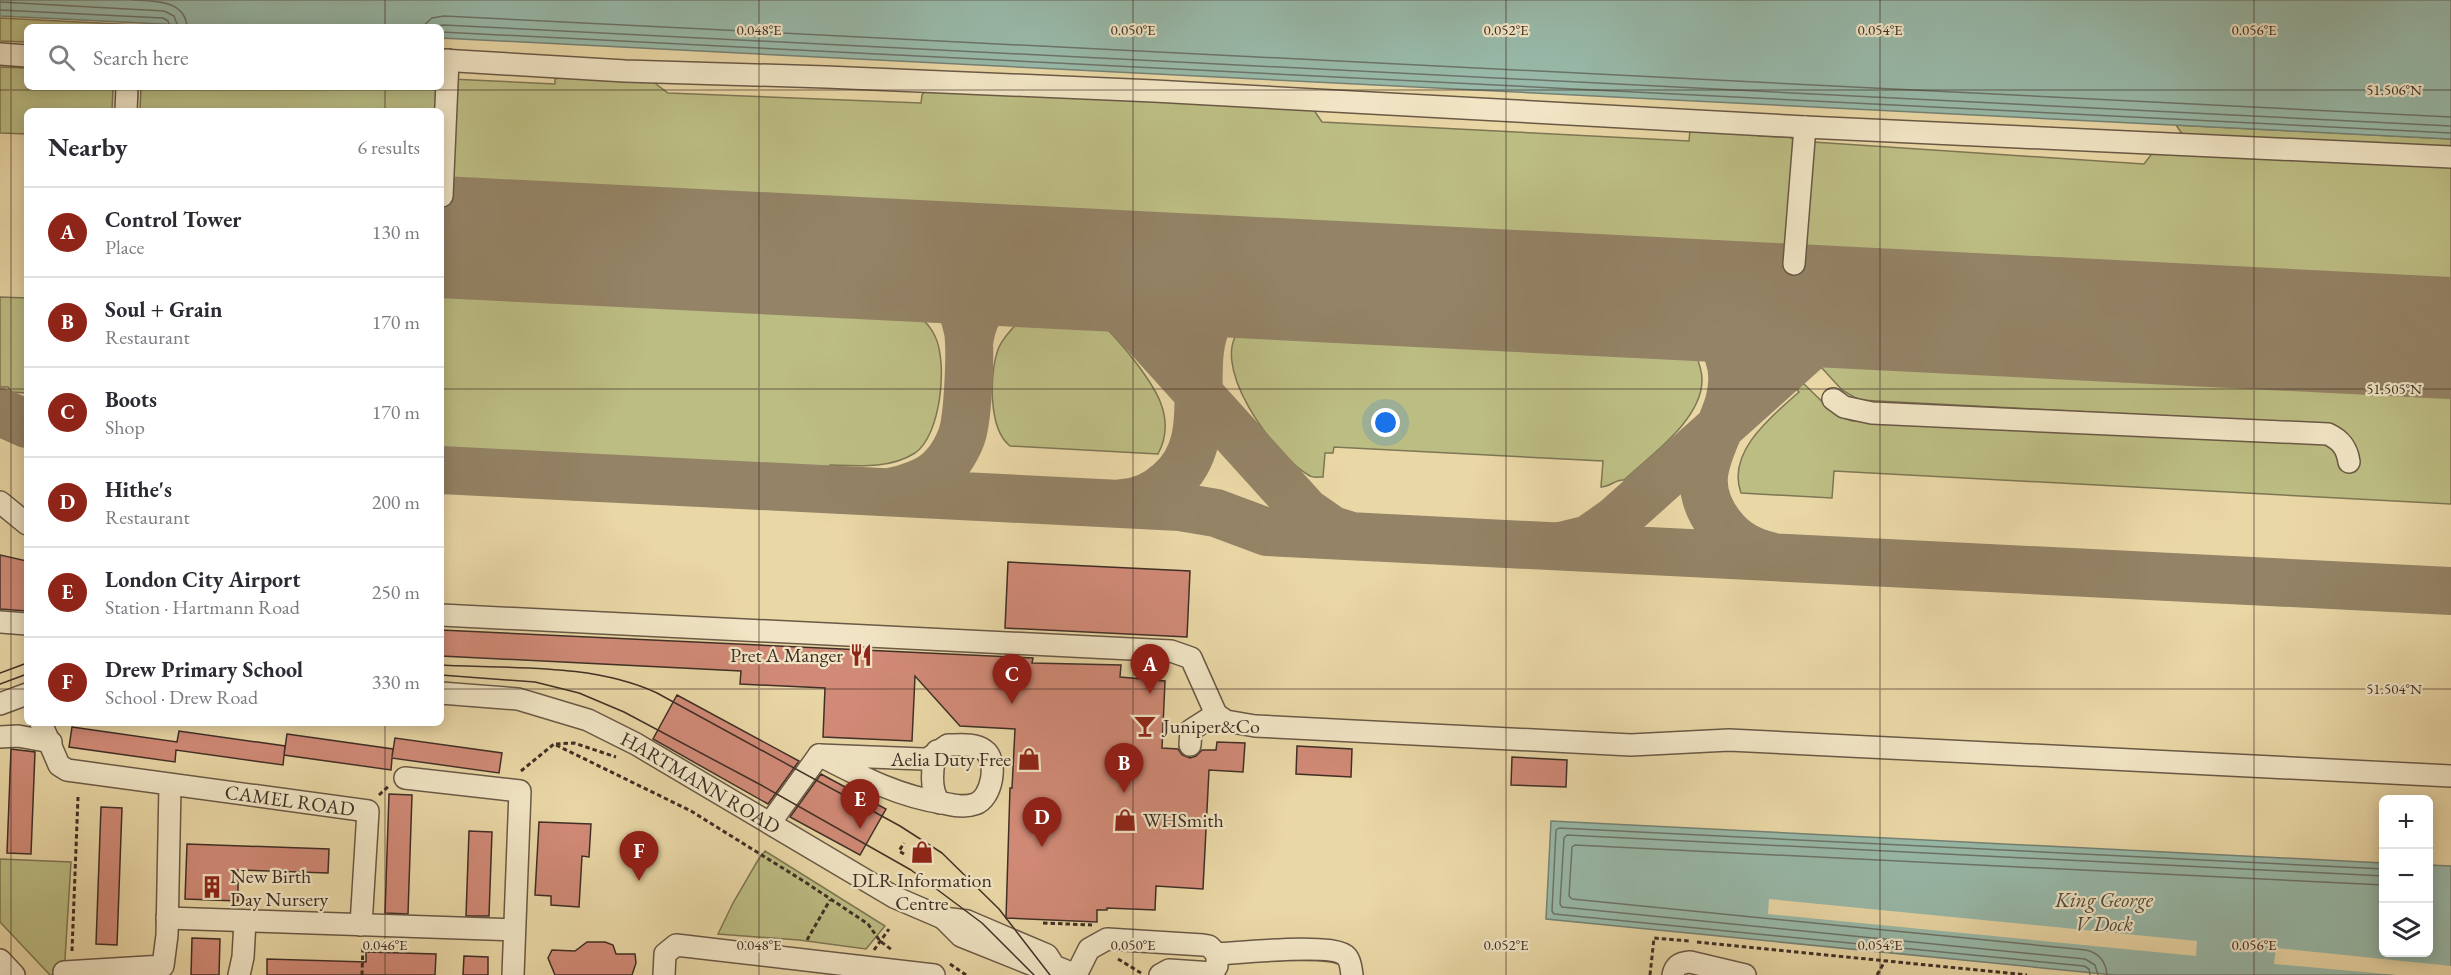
<!DOCTYPE html>
<meta charset="utf-8">
<style>
body{margin:0;font-family:"EB Garamond",serif;background:#f2f2f3;color:#2b2b33}
.controls{position:absolute;right:18px;bottom:18px;display:grid;overflow:hidden;border-radius:9px;box-shadow:0 3px 15px #0003}
.controls button{width:54px;height:54px;display:grid;place-items:center;padding:0;border:0;border-bottom:2px solid #e1e1e2;background:#fff;color:#2b2b33;font:30px sans-serif}
.you{position:absolute;left:1386px;top:423px;width:21px;height:21px;margin:-15px;border:4px solid #fff;border-radius:50%;background:#1a73e8;box-shadow:0 0 0 9px #1a73e833}
.badge{display:grid;place-items:center;width:39px;height:39px;border-radius:50%;background:#8f2418;color:#fff;font-size:20px;font-weight:700}
.pin{position:absolute;translate:-50% -50px;filter:drop-shadow(0 2px 3px #0008)}
.pin::after{content:'';position:absolute;top:32px;width:21px;height:18px;background:inherit;clip-path:polygon(0 0,100% 0,50% 100%)}
.list{margin:0;padding:0;list-style:none}
h2{display:flex;justify-content:space-between;align-items:center;height:78px;margin:0;padding:0 24px;font-size:26px}
h2 small{font-size:20px;font-weight:400;color:#7c7c81}
.list li{display:grid;grid-template-columns:39px 1fr auto;gap:18px;align-items:center;box-sizing:border-box;height:90px;padding:0 24px;border-top:2px solid #e1e1e2}
.list b{display:block;font-size:22px;white-space:nowrap}
.list p{margin:0;font-size:20px;white-space:nowrap;color:#7c7c81}
.list em{font-size:20px;font-style:normal;color:#7c7c81}
.icon{flex:none;width:33px;height:33px;fill:none;stroke:currentColor;stroke-width:2;stroke-linecap:round;stroke-linejoin:round}
.map{position:relative;flex:none;width:2451px;height:975px;overflow:hidden}
.search{position:absolute;background:#fff;box-shadow:0 3px 15px #0003;left:24px;top:24px;width:420px;height:66px;display:flex;align-items:center;gap:15px;box-sizing:border-box;padding:0 21px;border-radius:9px;color:#7c7c81;font-size:22px}
.panel{position:absolute;background:#fff;box-shadow:0 3px 15px #0003;left:24px;top:108px;width:420px;height:618px;border-radius:9px}
.map>svg:first-child{display:block}
</style>
<div class="map">
<svg width="2451" height="975" viewBox="0 0 2451 975">
<rect width="100%" height="100%" fill="#ead7a6"/>
<filter id="stains"><feTurbulence type="fractalNoise" baseFrequency=".00333" numOctaves="4"/><feColorMatrix values="0 0 0 0 .2 0 0 0 0 .09 0 0 0 0 .02 0 0 0 .5 -.17"/></filter>
<radialGradient id="worn" r=".72"><stop offset=".6" stop-color="#630" stop-opacity="0"/><stop offset="1" stop-color="#630" stop-opacity=".3"/></radialGradient>
<path fill="#bcbd83" stroke="#7e7654" stroke-width="1.5" d="M0 18 178 27H27V42L0 41Z
M0 67 27 68V87H113L112 111H27V134L0 133Z
M580 74 648 78 668 93 921 103 922 95 925 91 1311 106 1322 122 1689 141 1690 130H1757L1759 136 1789 137 1797 141 1791 256 446 189 451 79 555 84V79Z
M141 87H441V111H140Z
M2176 125 2451 139V151L2185 138Z
M1813 142 2144 164 2154 151 2451 164V289L1799 256Z
M441 286 901 308C916 312 928 322 935 336 948 363 941 435 915 453 890 469 858 466 830 465L829 470 441 450Z
M0 297 27 298V393L12 392 8 387H0Z
M1026 314C1039 315 1087 314 1095 319 1108 327 1120 343 1130 355 1153 384 1178 417 1158 454L1010 446C988 429 989 371 999 347 1005 334 1017 324 1026 314Z
M1244 326 1693 347C1697 358 1702 368 1702 379 1703 419 1651 455 1624 480 1616 479 1610 487 1601 487L1603 461 1334 447 1333 453H1325L1323 477C1319 477 1313 478 1310 476 1276 458 1202 359 1244 326Z
M1835 354 2451 386V504L1834 471 1832 498 1741 493C1726 452 1772 416 1799 392L1797 390 1803 383 1836 415 1852 421 2319 442 2357 452C2351 435 2340 426 2322 424L1859 400 1842 390 1821 367Z
M765 851 885 926 866 949 799 940 718 934 733 903 758 860Z
M0 859 71 862 64 975H50L0 922Z"/>
<path fill="#98b9a9" stroke="#748275" stroke-width="1.5" d="M0 0H2451V139L441 38V27H222L0 16Z
M1551 821 2383 863 2384 952H2428L2429 865 2451 866V975H2114L1546 919Z"/>
<path fill="#ead7a6" d="M1769 899 2197 941 2196 956 1768 914Z
M2276 948 2451 966V975H2397L2274 964Z"/>
<g fill="none" stroke-linecap="round" stroke-linejoin="round">
<path stroke="#6c7468" stroke-width="1.5" d="M133 0C155 1 185 0 187 27
M0 2 164 11 174 16 178 27
M0 10 163 18 168 21 170 27
M422 27 432 18 444 16 2451 117
M434 27 443 25 2451 126
M441 32 2451 133
M2090 975 2089 969 2084 966 1554 914 1552 911 1556 830 1559 828 2384 869
M2098 975 2095 965 2085 959 1562 907 1560 904 1564 838 1567 835 2384 876
M2107 975C2106 962 2099 953 2086 950L1572 899 1569 896 1572 847 1575 845 2384 885"/>
<path stroke="#948366" stroke-width="48" d="M1064 269 1090 281 1106 291 1306 512 1332 530 1348 535
M1658 299C1706 312 1744 347 1729 402 1716 447 1684 478 1721 526 1733 542 1751 552 1770 556
M969 343C976 294 1004 279 1048 268
M0 412 27 424
M441 470 1180 507 1216 513 1267 532 2451 591
M890 492C907 489 931 481 943 467 952 458 962 440 964 427 968 406 971 351 968 331 965 315 959 301 949 289 935 273 917 268 898 260
M1123 503C1140 502 1156 495 1169 483 1241 423 1139 303 1281 279
M1565 545 1589 539 1616 520 1833 326C1850 316 1866 312 1886 310"/>
<path stroke="#948366" stroke-width="122" d="M441 237 2451 338"/>
</g>
<path fill="#d18a77" stroke="#3f2f26" stroke-width="1.5" d="M0 555 27 561V611L0 609Z
M1008 562 1190 571 1187 637 1005 628Z
M441 630 1033 658 1032 663 1121 665 1120 677 1165 681 1162 748 1178 749 1182 755 1190 758 1196 756 1202 750H1216L1217 742 1245 743 1243 772 1209 770 1203 889 1156 886 1155 910 1107 908V910H1097V922L1006 918 1010 788H1012L1015 729 960 726 915 676 912 741 823 737 825 688 740 684 741 671 441 656Z
M677 695 799 761 768 804 653 739Z
M72 727 177 742 179 731 285 746 283 765 176 750 175 762 69 747Z
M287 734 393 749 392 757 395 738 502 753 499 773 392 758 391 770 284 755Z
M1297 746 1352 749 1351 777 1296 774Z
M11 749 35 752 31 854 7 853Z
M1512 757 1567 760 1566 787 1511 785Z
M821 774 886 809 860 855 790 817Z
M389 794 412 795 408 914 385 913Z
M101 807 122 808 117 945 96 944Z
M539 822 591 824 589 857 582 856 579 907 551 905V896L535 895Z
M469 831 492 832 489 916H466Z
M187 844 329 849 328 873 238 870V901L185 899Z
M192 938 220 939 219 975H191Z
M587 942H605L613 945 616 954H635L636 963 632 975H555L548 958 552 950 575 951Z
M366 952 436 954 435 975H267V959L366 962Z
M464 956 488 957V975H463Z"/>
<g fill="none" stroke-linecap="round" stroke-linejoin="round">
<g stroke="#6a5946" stroke-width="24">
<g id="minor">
<path d="M0 54 27 56"/>
<path d="M441 60 625 71 826 77 1154 91 1805 127 2451 157"/>
<path d="M126 111 127 87"/>
<path d="M442 196 448 60"/>
<path d="M1794 264 1805 127"/>
<path d="M1833 399 1844 407 1872 413 2328 434C2341 440 2347 448 2349 462"/>
<path d="M0 502 27 524"/>
<path d="M441 615 1171 651 1191 658 1216 714 1226 721 1255 726 1631 745 1729 740 2451 776"/>
<path d="M0 622 27 624"/>
<path id="s1" d="M441 693 518 699 588 720 636 744 894 897 943 918 967 921 1047 955 1054 966 1076 975"/>
<path d="M0 704 27 694"/>
<path id="s2" d="M41 723 59 765 67 770 368 811 361 925"/>
<path d="M0 737 18 736 51 742"/>
<path d="M948 745C959 745 975 743 984 750 999 760 992 799 975 804 964 808 953 805 943 803 897 796 860 776 819 755L923 759 929 758Z"/>
<path d="M1190 745 1191 730 1216 714"/>
<path d="M937 751C932 766 929 790 940 803"/>
<path d="M405 778 520 791 513 975"/>
<path d="M770 823 819 755"/>
<path d="M167 918 514 930"/>
<path d="M943 918 961 936 1043 969"/>
<path d="M1217 954C1239 953 1335 942 1347 957 1351 962 1351 969 1352 975"/>
<path d="M0 960 14 975"/>
<path d="M64 972 163 966 167 935 170 786"/>
<path d="M239 975 243 957 245 921"/>
<path d="M664 975 665 954 676 945 934 975"/>
<path d="M1076 975 1089 949 1107 939 1203 945 1209 946 1217 954V966L1213 973 1169 970 1160 975"/>
<path d="M1673 975C1675 965 1680 963 1690 962L1745 975"/>
</g>
</g>
<path stroke="#3f2f26" stroke-width="3" stroke-dasharray="4.5 3" stroke-linecap="butt" d="M556 744 574 743 616 757
M521 771 554 744 691 811 805 882 868 924 880 941 892 950
M379 795 389 786
M904 854 899 851 904 843
M1043 923 1092 925
M807 940 830 900
M1697 942 2027 975
M874 950 889 929
M72 951 78 797
M1118 959 1141 973
M950 964 966 975
M362 975 363 944
M1650 975 1654 938 1690 941
M1877 975 1885 961"/>
<use href="#minor" stroke="#f1e5c5" stroke-width="21"/>
<path stroke="#3f2f26" stroke-width="1.5" d="M441 665C512 669 592 663 657 693L900 826 942 853 999 909 1050 975
M0 673 27 663
M441 675 535 682 579 693 624 712 761 785 911 870 982 923 1034 975
M0 684 27 674"/>
</g>
<path fill="none" stroke="#3f2f26" stroke-width="1.5" stroke-opacity="0.45" d="M11 0V975M385 0V27M759 0V975M1133 0V975M1506 0V975M1880 0V975M2254 0V975M385 87V111M0 90H2451M0 389H27M441 389H2451M0 689H27M441 689H2451M385 723V975"/>
<defs>
<g id="restaurant-bare" transform="scale(1.8)"><path d="M-5-6h1v4h1v-4h1v4h1v-4h1v5L-1.5 .5V6h-2V.5L-5-1ZM5-6V6H3V1.5H1.5Q1.5-4 5-6Z" fill="#8f2418" stroke="#f1e5c5" stroke-width="2.5" paint-order="stroke"/></g>
<g id="bar-bare" transform="scale(1.8)"><path d="M-6-5H6L.8 .8V4.5H3.5V6h-7V4.5H-.8V.8Z" fill="#8f2418" stroke="#f1e5c5" stroke-width="2.5" paint-order="stroke"/></g>
<g id="shop-bare" transform="scale(1.8)"><path d="M-5-2.5h2.3a2.7 3.5 0 0 1 5.4 0H5L5.5 6h-11ZM-1.5-2.5h3a1.5 2.3 0 0 0-3 0Z" fill="#8f2418" stroke="#f1e5c5" stroke-width="2.5" paint-order="stroke"/></g>
<g id="building-bare" transform="scale(1.8)"><path d="M-4-6H4V6H1V3H-1V6H-4ZM-2.5-4.3h1.7v1.8h-1.7ZM.8-4.3h1.7v1.8H.8ZM-2.5-1h1.7V.8h-1.7ZM.8-1h1.7V.8H.8Z" fill="#8f2418" stroke="#f1e5c5" stroke-width="2.5" paint-order="stroke"/></g>
</defs>
<g fill-rule="evenodd">
<use href="#restaurant-bare" x="861" y="655"/>
<use href="#bar-bare" x="1145" y="726"/>
<use href="#shop-bare" x="1029" y="759"/>
<use href="#shop-bare" x="1125" y="820"/>
<use href="#shop-bare" x="922" y="852"/>
<use href="#building-bare" x="212" y="887"/>
</g>
<g text-anchor="middle" dominant-baseline="central" stroke-width="4.5" stroke-linejoin="round" paint-order="stroke">
<g font-size="20" fill="#3f2f26" stroke="#f1e5c5" text-anchor="start">
<text x="843" y="655" text-anchor="end">Pret A Manger</text>
<text x="1163" y="726">Juniper&amp;Co</text>
<text x="1011" y="759" text-anchor="end">Aelia Duty Free</text>
<text x="1143" y="820">WHSmith</text>
<text x="230" y="876">New Birth<tspan x="230" dy="23">Day Nursery</tspan></text>
<text x="922" y="880" text-anchor="middle">DLR Information<tspan x="922" dy="23">Centre</tspan></text>
</g>
<g font-size="20" fill="#3f2f26" stroke="#f1e5c5">
<text stroke="none"><textPath href="#s1" startOffset="279">HARTMANN ROAD</textPath></text>
<text stroke="none"><textPath href="#s2" startOffset="280">CAMEL ROAD</textPath></text>
</g>
<g font-size="21" font-style="italic" fill="#514b40" stroke="#f1e5c5">
<text x="2104" y="899">King George<tspan x="2104" dy="24">V Dock</tspan></text>
</g>
</g>
<g font-size="15" text-anchor="middle" fill="#3f2f26" stroke="#f1e5c5" stroke-width="4.5" stroke-linejoin="round" paint-order="stroke">
<text x="759" y="35">0.048°E</text>
<text x="1133" y="35">0.050°E</text>
<text x="1506" y="35">0.052°E</text>
<text x="1880" y="35">0.054°E</text>
<text x="2254" y="35">0.056°E</text>
<text x="2394" y="95">51.506°N</text>
<text x="2394" y="394">51.505°N</text>
<text x="2394" y="694">51.504°N</text>
<text x="385" y="950">0.046°E</text>
<text x="759" y="950">0.048°E</text>
<text x="1133" y="950">0.050°E</text>
<text x="1506" y="950">0.052°E</text>
<text x="1880" y="950">0.054°E</text>
<text x="2254" y="950">0.056°E</text>
</g>
<rect width="100%" height="100%" filter="url(#stains)"/>
<rect width="100%" height="100%" fill="url(#worn)"/>
</svg>
<div class="controls">
<button>+</button>
<button>−</button>
<button><svg class="icon" aria-label="layers" viewBox="0 0 24 24"><path d="M12 4l9 5-9 5-9-5zM3 14l9 5 9-5"/></svg></button>
</div>
<div class="you"></div>
<div class="pin badge" style="left:1150px;top:694px">A</div>
<div class="pin badge" style="left:1124px;top:793px">B</div>
<div class="pin badge" style="left:1012px;top:704px">C</div>
<div class="pin badge" style="left:1042px;top:847px">D</div>
<div class="pin badge" style="left:860px;top:829px">E</div>
<div class="pin badge" style="left:639px;top:881px">F</div>
<div class="search"><svg class="icon" aria-label="search" viewBox="0 0 24 24"><circle cx="10" cy="10" r="6"/><path d="M15 15l6 6"/></svg>Search here</div>
<section class="panel">
<h2>Nearby<small>6 results</small></h2>
<ul class="list">
<li><span class="badge">A</span><div><b>Control Tower</b><p>Place</p></div><em>130 m</em></li>
<li><span class="badge">B</span><div><b>Soul + Grain</b><p>Restaurant</p></div><em>170 m</em></li>
<li><span class="badge">C</span><div><b>Boots</b><p>Shop</p></div><em>170 m</em></li>
<li><span class="badge">D</span><div><b>Hithe's</b><p>Restaurant</p></div><em>200 m</em></li>
<li><span class="badge">E</span><div><b>London City Airport</b><p>Station · Hartmann Road</p></div><em>250 m</em></li>
<li><span class="badge">F</span><div><b>Drew Primary School</b><p>School · Drew Road</p></div><em>330 m</em></li>
</ul>
</section>
</div>
